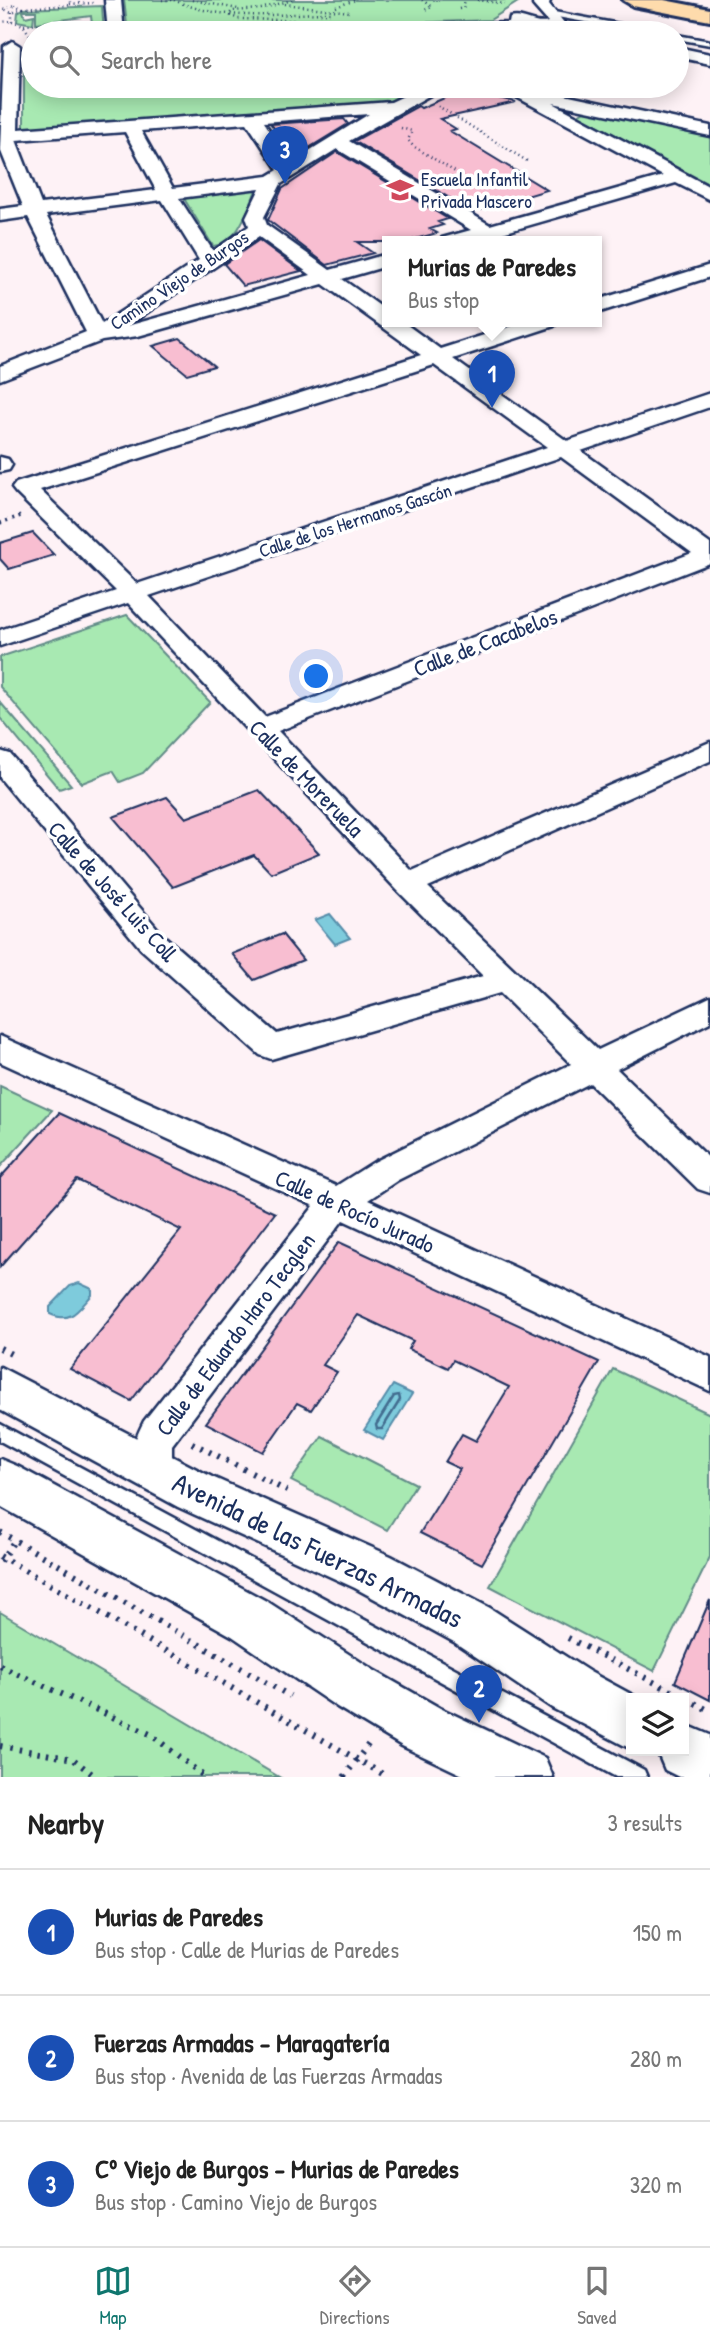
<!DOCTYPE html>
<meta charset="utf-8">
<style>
body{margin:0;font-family:"Patrick Hand",sans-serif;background:#f6f6f6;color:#222}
.controls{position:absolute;right:21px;bottom:21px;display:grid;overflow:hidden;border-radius:0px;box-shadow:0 4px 18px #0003}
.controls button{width:63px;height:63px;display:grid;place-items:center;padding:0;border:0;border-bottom:2px solid #e0e0e0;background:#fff;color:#222;font:35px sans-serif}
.you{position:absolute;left:317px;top:677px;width:24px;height:24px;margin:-18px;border:5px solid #fff;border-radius:50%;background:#1a73e8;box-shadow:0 0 0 10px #1a73e833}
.badge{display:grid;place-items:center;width:46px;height:46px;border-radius:50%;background:#0f766e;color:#fff;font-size:23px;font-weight:700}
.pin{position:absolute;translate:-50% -58px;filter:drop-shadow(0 2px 4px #0008)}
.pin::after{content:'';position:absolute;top:37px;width:24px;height:21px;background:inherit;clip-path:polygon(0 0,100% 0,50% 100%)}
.popup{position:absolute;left:382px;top:236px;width:220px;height:91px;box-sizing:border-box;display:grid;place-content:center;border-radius:0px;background:#fff;filter:drop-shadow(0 2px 5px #0005);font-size:23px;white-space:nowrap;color:#767676}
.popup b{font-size:26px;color:#222}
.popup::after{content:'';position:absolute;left:50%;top:100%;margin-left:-14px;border:14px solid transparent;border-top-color:#fff}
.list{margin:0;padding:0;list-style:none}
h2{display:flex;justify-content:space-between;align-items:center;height:91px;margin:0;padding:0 28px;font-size:30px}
h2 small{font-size:23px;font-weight:400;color:#767676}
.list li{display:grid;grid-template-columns:46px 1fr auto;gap:21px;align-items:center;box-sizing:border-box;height:126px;padding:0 28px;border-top:2px solid #e0e0e0}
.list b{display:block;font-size:26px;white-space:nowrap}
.list p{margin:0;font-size:23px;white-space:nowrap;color:#767676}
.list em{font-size:23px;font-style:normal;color:#767676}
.icon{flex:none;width:38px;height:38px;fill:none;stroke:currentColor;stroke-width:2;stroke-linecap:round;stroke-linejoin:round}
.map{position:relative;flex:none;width:710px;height:1777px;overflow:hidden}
.search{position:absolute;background:#fff;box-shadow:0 4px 18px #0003;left:21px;right:21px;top:21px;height:77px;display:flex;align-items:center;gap:18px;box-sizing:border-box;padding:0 24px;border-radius:38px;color:#767676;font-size:26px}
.sheet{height:469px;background:#fff}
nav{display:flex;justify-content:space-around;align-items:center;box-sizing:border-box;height:98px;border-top:2px solid #e0e0e0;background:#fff;font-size:19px;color:#767676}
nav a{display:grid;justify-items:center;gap:4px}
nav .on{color:#0f766e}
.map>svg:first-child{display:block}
</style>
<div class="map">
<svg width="710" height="1777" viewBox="0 0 710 1777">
<rect width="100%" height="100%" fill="#fef2f6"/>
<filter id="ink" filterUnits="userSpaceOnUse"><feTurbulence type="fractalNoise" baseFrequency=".0143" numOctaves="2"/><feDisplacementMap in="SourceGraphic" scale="14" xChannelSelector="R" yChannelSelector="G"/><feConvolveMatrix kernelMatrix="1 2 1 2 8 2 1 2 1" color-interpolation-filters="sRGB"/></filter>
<g filter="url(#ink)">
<path fill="#a8e9b2" stroke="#628c88" stroke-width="2" d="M124 0H521L490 20 128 33Z
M102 6 104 33H93L91 16 36 23V11H23L25 17 34 15 33 24 17 21 18 12 23 9Z
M33 52V86H419L388 102 24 129V53Z
M586 110 710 137V185L578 115Z
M257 188C248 208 239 244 213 246L183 197Z
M127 615 210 702 143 773 120 782 113 771 82 783 0 687V657Z
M0 702 71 785 59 789 0 718Z
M0 1086 52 1110 0 1167Z
M613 1369 710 1414V1557L654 1671 490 1586Z
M322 1436 416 1484 387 1530 291 1481Z
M0 1612 279 1777H0Z"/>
<path fill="#7ecbdc" stroke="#568daa" stroke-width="2" d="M330 914 350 938 335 944 315 920Z
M79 1283 92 1289V1295C78 1310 71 1324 50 1314V1307L70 1286Z
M393 1385 412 1394 383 1440 364 1430Z"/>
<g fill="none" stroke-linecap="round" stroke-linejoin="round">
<path stroke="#436d90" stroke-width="2.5" d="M399 1395 400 1400 382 1429H377L376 1425 394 1396Z"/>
</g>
<path fill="#f8bed1" stroke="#1b2f5e" stroke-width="2" d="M463 90 516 102 440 119 456 129 450 131 547 190 473 212 354 141 418 106 421 108Z
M344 119 348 124 299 154 292 152 271 124Z
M337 152 448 219 438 222 443 225 430 229 437 233 405 242H357L373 253 327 265 268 220 282 189Z
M259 240 301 271 243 286 224 264Z
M180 338 214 366 187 374 153 346Z
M33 533 54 555 9 569 0 559V543Z
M259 790 319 853 271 873 254 855 173 887 113 817 167 797 186 818Z
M282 934 303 960 254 980 232 954Z
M59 1113 275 1213 131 1401 70 1369 181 1230 77 1180 0 1267V1178Z
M339 1242 599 1362 482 1564 420 1533 460 1469 445 1462 462 1434 476 1441 509 1387 453 1360 448 1368 408 1349 413 1341 358 1315 323 1365 337 1372 311 1410 297 1403 263 1452 206 1423Z
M710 1600V1700L675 1682Z"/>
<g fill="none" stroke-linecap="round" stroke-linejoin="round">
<g stroke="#1b2f5e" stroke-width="5">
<path id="service" d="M549 11 657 31 661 33H646L546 15 545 13Z
M677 35 710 41V45L677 39Z
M0 1424 644 1770 647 1777H616L0 1441Z"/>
</g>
<g stroke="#1b2f5e" stroke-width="5">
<path id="minor" d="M105 0H121L124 33H108Z
M534 0H550L549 4 565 24 592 30 594 33H327L335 28 509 23 510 18C524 14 533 26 548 22L533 5Z
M12 41 20 46 18 129 391 102 425 86H446L349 141 490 225 663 176 509 93V86H521L542 97 550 92 710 126V136L553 103 710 187V200L676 183 471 242H440L442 238 471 230 337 149 281 184 264 217 267 225 330 270 387 254V266L342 279 387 311V322H403L440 349 525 322H557L554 326 453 359 567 441 710 393V407L581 451 710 544V563L278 731 412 871 710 742V761L428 887 598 1050 710 997V1022L617 1069 710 1159V1193L698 1189 590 1083 398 1180 368 1200 710 1357V1391L343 1220 172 1445V1468L166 1480 152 1485 138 1480C127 1457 133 1443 144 1421L314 1206 0 1062V1036L336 1186 374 1162 571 1064 500 993 271 1059 260 1055 141 949 0 778V751L10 754 163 935 277 1034 483 976 398 891 128 603 0 646V630L116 591 16 493 12 488 16 483 421 355 323 284 138 336 102 341 0 380V366L86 332 28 217 0 221V209L23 206 0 149 4 46ZM369 114 291 162 264 122ZM247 123 278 170 268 176 173 188 141 131ZM125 132 156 190 41 204 16 140ZM260 188 246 217 249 226 213 251 179 198ZM162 200 199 260 102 324 46 215ZM259 237 311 275 127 326ZM434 365 547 447 137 584 40 490ZM561 457 692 553 265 717 149 596Z
M677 47 710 54V64L677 57Z
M710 265V277L597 313V300Z
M0 457 8 459 12 465 9 470 0 472Z"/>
</g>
<g stroke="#1b2f5e" stroke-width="5">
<path id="tertiary" d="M0 1367 212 1477 391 1556 490 1608 590 1672 638 1698H631V1749L552 1708 454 1642 355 1588 178 1507 0 1410Z
M0 1459 17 1466 268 1602 375 1671 440 1708 545 1758 553 1777H467L402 1746 337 1707 232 1636 0 1506Z
M684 1724 710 1735V1777H679L665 1770 657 1751H684Z"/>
</g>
<g stroke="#1b2f5e" stroke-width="6">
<path id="motorway" d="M623 0H664L710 9V21L633 6Z"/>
</g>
<path stroke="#1b2f5e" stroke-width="2.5" stroke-dasharray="1 3.5" stroke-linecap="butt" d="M162 0H175
M174 0C224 23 278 13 332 13
M192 0 238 9
M292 0 261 9 232 11 229 15 239 19 322 21
M422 0 432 7 424 10
M478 0 505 4
M70 4 93 3
M285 4 349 12
M14 5 23 8 12 12 3 9Z
M336 7 355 0
M23 8 70 5V0
M459 9 463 8 465 0
M12 12V21L23 25 30 35
M305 21 308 29
M0 22 12 21
M24 25 41 24
M438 106 527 161
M401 128 412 131 408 140 413 146 470 181"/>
<path stroke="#1b2f5e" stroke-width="3.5" stroke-dasharray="2 4.5" stroke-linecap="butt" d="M0 523 21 516"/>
<path stroke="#1b2f5e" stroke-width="6" stroke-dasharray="2.5 7" stroke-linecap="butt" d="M0 1348 11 1354
M192 1443 287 1491
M0 1532 290 1696
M0 1556 388 1777
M0 1561 15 1540
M568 1638 710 1711
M0 1666 150 1734 205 1777
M0 1746 73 1759 96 1777
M344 1777 370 1742"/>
<use href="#service" fill="#fff" fill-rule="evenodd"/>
<use href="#minor" fill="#fff" fill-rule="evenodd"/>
<use href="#tertiary" fill="#fff" fill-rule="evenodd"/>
<use href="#motorway" fill="#fedbac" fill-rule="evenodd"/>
</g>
</g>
<defs>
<g id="school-bare" transform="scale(2.1)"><path d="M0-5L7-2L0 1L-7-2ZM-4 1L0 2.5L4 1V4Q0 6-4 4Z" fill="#d1495b" stroke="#fff" stroke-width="2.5" paint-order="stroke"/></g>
</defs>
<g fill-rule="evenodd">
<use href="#school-bare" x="400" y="190"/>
</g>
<g text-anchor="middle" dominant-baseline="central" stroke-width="7" stroke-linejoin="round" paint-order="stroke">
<g font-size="19" fill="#1b2f5e" stroke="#fff" text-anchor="start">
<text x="421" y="179">Escuela Infantil<tspan x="421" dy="22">Privada Mascero</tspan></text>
</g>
<g font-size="19" fill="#1b2f5e" stroke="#fff">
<text transform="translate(179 280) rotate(-34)">Camino Viejo de Burgos</text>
<text transform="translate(355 520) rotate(-18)">Calle de los Hermanos Gascón</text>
</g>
<g font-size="23" fill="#1b2f5e" stroke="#fff">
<text transform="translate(485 642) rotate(-21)">Calle de Cacabelos</text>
<text transform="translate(307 778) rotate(46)">Calle de Moreruela</text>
<text transform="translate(113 891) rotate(48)">Calle de José Luis Coll</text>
<text transform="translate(355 1211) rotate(24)">Calle de Rocío Jurado</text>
<text transform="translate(235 1334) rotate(-53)">Calle de Eduardo Haro Tecglen</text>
</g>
<g font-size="28" fill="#1b2f5e" stroke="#fff">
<text transform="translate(318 1550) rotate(26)">Avenida de las Fuerzas Armadas</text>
</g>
</g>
</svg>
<div class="controls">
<button><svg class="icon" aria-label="layers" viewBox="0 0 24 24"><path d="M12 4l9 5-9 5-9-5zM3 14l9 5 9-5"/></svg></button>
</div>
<div class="you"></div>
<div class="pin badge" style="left:492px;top:408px;background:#1a4fb4">1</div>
<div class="popup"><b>Murias de Paredes</b>Bus stop</div>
<div class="pin badge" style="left:479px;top:1723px;background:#1a4fb4">2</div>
<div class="pin badge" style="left:285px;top:184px;background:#1a4fb4">3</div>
<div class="search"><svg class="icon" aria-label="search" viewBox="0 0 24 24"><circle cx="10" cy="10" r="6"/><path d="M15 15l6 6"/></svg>Search here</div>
</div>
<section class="sheet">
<h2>Nearby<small>3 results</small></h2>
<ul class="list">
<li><span class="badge" style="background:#1a4fb4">1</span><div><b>Murias de Paredes</b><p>Bus stop · Calle de Murias de Paredes</p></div><em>150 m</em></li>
<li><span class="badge" style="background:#1a4fb4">2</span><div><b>Fuerzas Armadas - Maragatería</b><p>Bus stop · Avenida de las Fuerzas Armadas</p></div><em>280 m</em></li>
<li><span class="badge" style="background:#1a4fb4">3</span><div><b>Cº Viejo de Burgos - Murias de Paredes</b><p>Bus stop · Camino Viejo de Burgos</p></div><em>320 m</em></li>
</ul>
</section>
<nav>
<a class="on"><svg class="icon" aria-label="map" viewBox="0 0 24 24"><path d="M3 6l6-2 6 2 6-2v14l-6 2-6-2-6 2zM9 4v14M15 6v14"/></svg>Map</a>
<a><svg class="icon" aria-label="directions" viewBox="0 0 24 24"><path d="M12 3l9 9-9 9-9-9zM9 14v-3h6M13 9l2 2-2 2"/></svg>Directions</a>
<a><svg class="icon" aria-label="saved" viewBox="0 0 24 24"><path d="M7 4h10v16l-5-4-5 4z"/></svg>Saved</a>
</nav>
